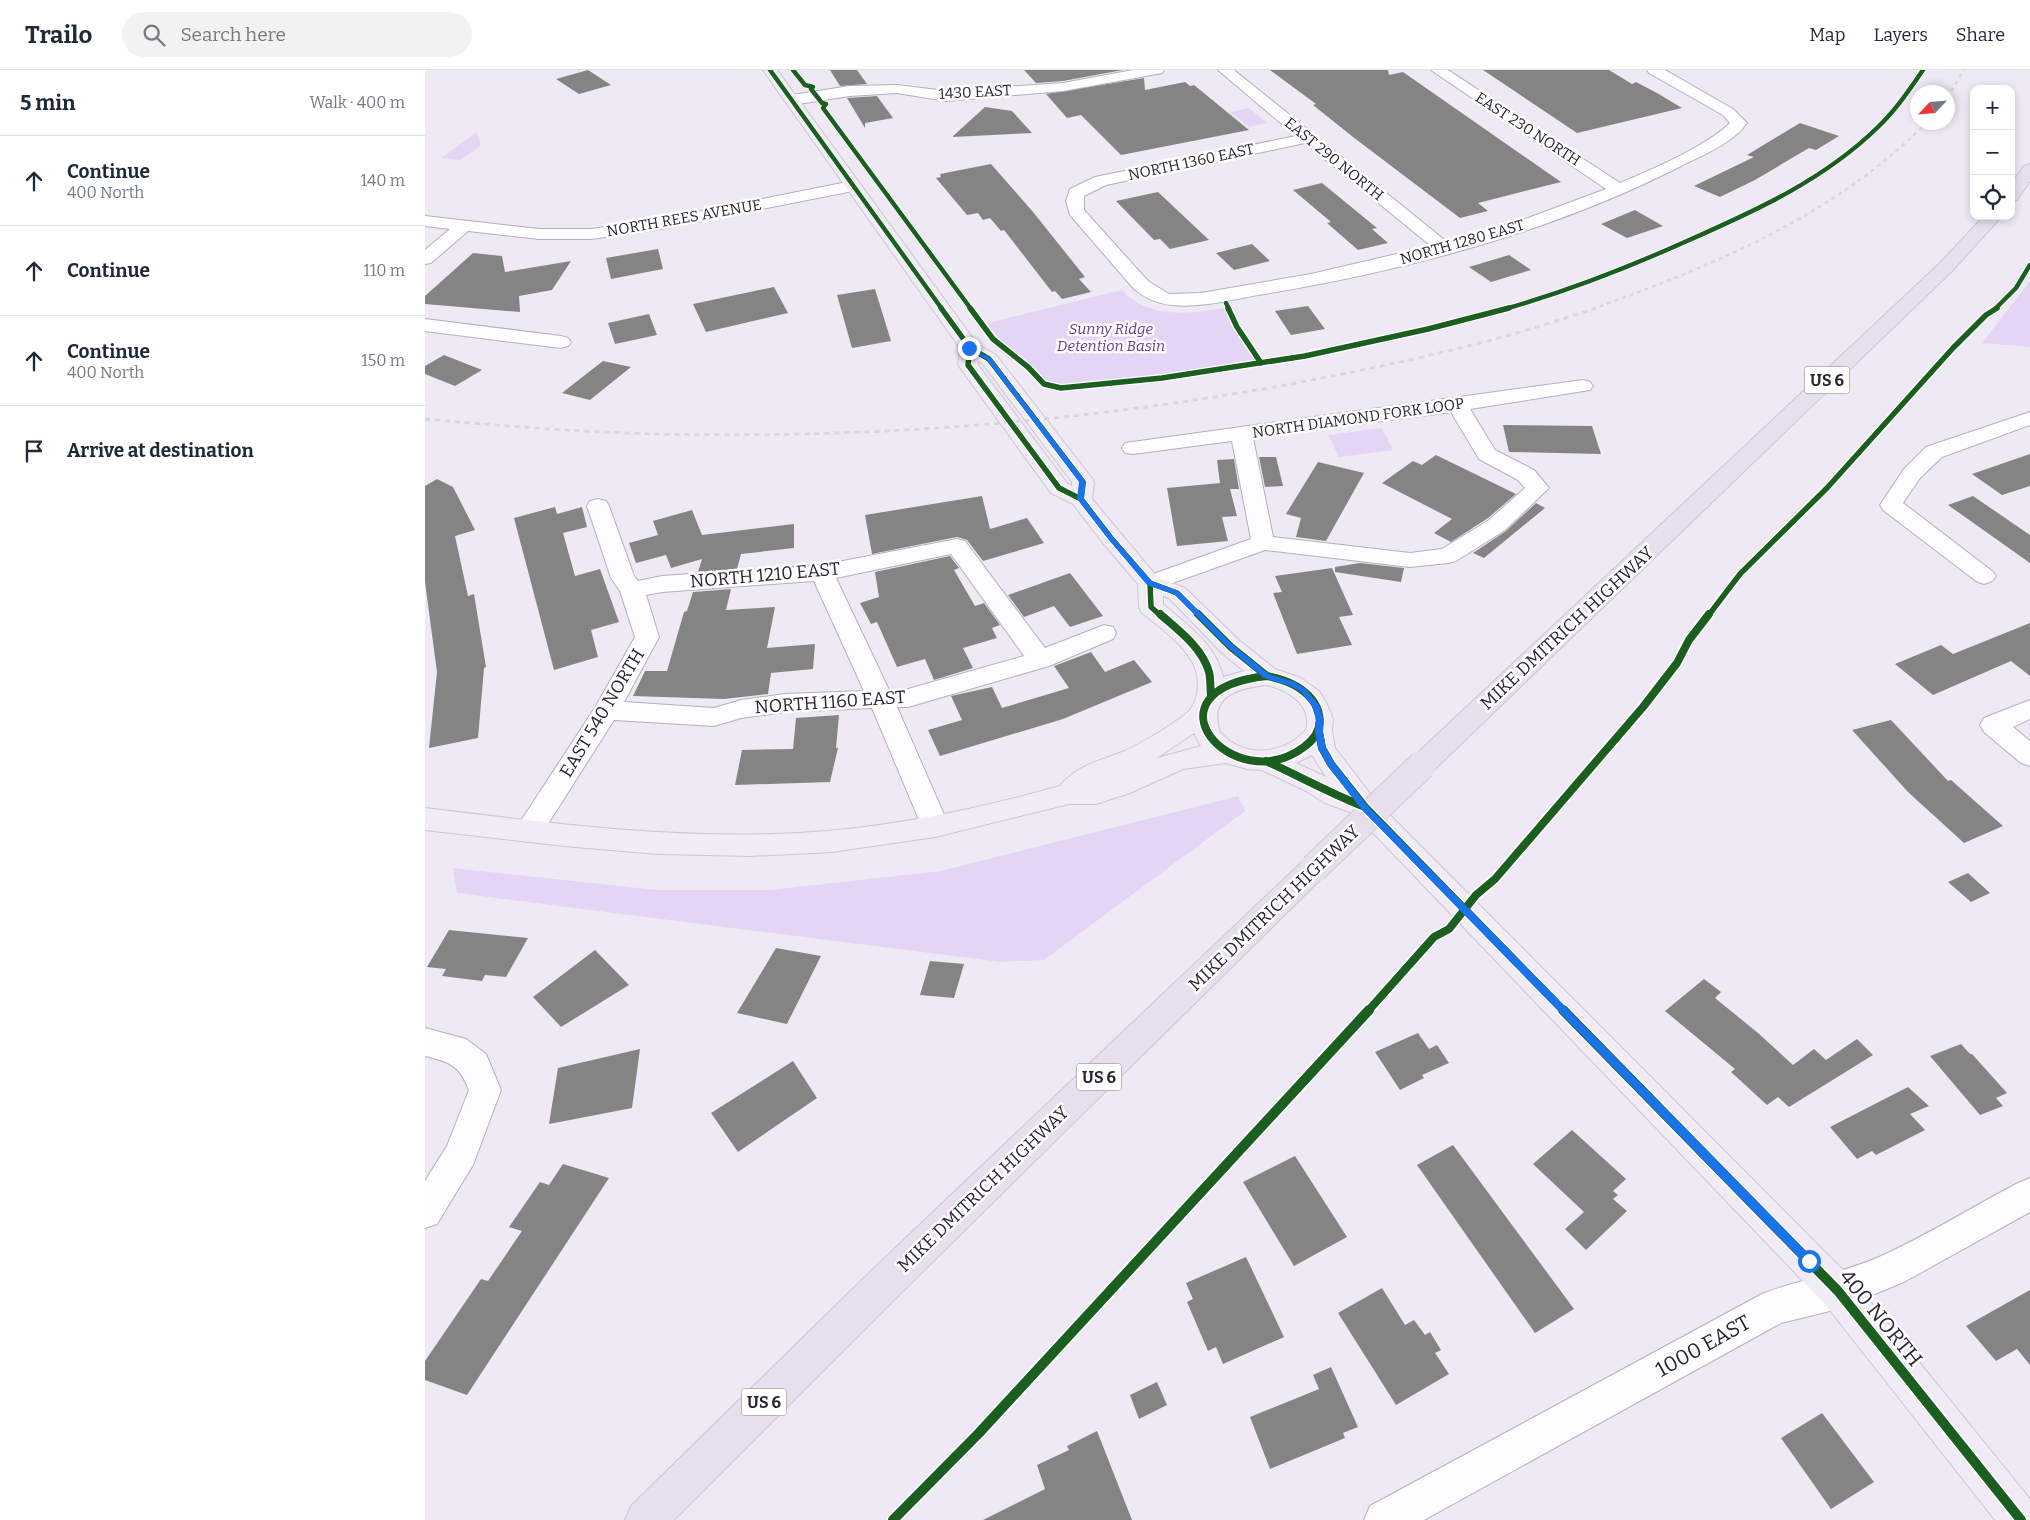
<!DOCTYPE html>
<meta charset="utf-8">
<style>
body{margin:0;font-family:Bitter,serif;background:#f2f2f3;color:#1f2937}
.controls{position:absolute;right:15px;top:15px;display:grid;overflow:hidden;border-radius:10px;box-shadow:0 2px 8px #0003}
.controls button{width:45px;height:45px;display:grid;place-items:center;padding:0;border:0;border-bottom:1px solid #e0e1e3;background:#fff;color:#1f2937;font:25px sans-serif}
.compass{position:absolute;left:1485px;top:15px;width:45px;height:45px;border-radius:50%;background:#fff;box-shadow:0 2px 8px #0003;rotate:244deg}
.stop{position:absolute;width:15px;height:15px;margin:-11px;border:4px solid #1a73e8;border-radius:50%;background:#fff}
.stop.end{background:#1a73e8;border-color:#fff;box-shadow:0 1px 5px #0008}
.list{margin:0;padding:0;list-style:none}
h2{display:flex;justify-content:space-between;align-items:center;height:65px;margin:0;padding:0 20px;font-size:21px}
h2 small{font-size:16px;font-weight:400;color:#747a83}
.list li{display:grid;grid-template-columns:32px 1fr auto;gap:15px;align-items:center;box-sizing:border-box;height:90px;padding:0 20px;border-top:1px solid #e0e1e3}
.list b{display:block;font-size:19px;white-space:nowrap}
.list p{margin:0;font-size:16px;white-space:nowrap;color:#747a83}
.list em{font-size:16px;font-style:normal;color:#747a83}
.icon{flex:none;width:28px;height:28px;fill:none;stroke:currentColor;stroke-width:2;stroke-linecap:round;stroke-linejoin:round}
.map{position:relative;flex:none;width:1605px;height:1450px;overflow:hidden}
header{display:flex;align-items:center;gap:30px;box-sizing:border-box;height:70px;padding:0 25px;background:#fff;border-bottom:1px solid #e0e1e3}
header strong{font-size:24px}
nav{display:flex;gap:28px;margin-inline-start:auto;font-size:18px}
.search{width:350px;height:45px;background:#f2f2f3;display:flex;align-items:center;gap:12px;box-sizing:border-box;padding:0 18px;border-radius:28px;color:#747a83;font-size:19px}
main{display:flex}
aside{flex:1;background:#fff}
.map>svg:first-child{display:block}
</style>
<header>
<strong>Trailo</strong>
<div class="search"><svg class="icon" aria-label="search" viewBox="0 0 24 24"><circle cx="10" cy="10" r="6"/><path d="M15 15l6 6"/></svg>Search here</div>
<nav><a>Map</a><a>Layers</a><a>Share</a></nav>
</header>
<main>
<aside>
<h2>5 min<small>Walk · 400 m</small></h2>
<ul class="list">
<li><svg class="icon" aria-label="ahead" viewBox="0 0 24 24"><path d="M12 20V5M6 11l6-6 6 6"/></svg><div><b>Continue</b><p>400 North</p></div><em>140 m</em></li>
<li><svg class="icon" aria-label="ahead" viewBox="0 0 24 24"><path d="M12 20V5M6 11l6-6 6 6"/></svg><div><b>Continue</b></div><em>110 m</em></li>
<li><svg class="icon" aria-label="ahead" viewBox="0 0 24 24"><path d="M12 20V5M6 11l6-6 6 6"/></svg><div><b>Continue</b><p>400 North</p></div><em>150 m</em></li>
<li><svg class="icon" aria-label="arrive" viewBox="0 0 24 24"><path d="M6 21V4h12l-3 4 3 4H6"/></svg><div><b>Arrive at destination</b></div></li>
</ul>
</aside>
<div class="map">
<svg width="1605" height="1450" viewBox="0 0 1605 1450">
<rect width="100%" height="100%" fill="#efe9f6"/>
<path fill="#e5d5f5" d="M824 38 842 53 824 57 805 42Z
M52 62 56 75 36 90 16 88Z
M1605 211V277L1557 273Z
M697 220C723 249 764 244 799 238L811 263 831 292C782 300 734 307 685 312 666 314 643 319 624 313L576 271 562 253Z
M957 358 968 380 914 387 903 365Z
M813 726 820 741 619 890 576 892 32 823 28 798 232 820H345L516 801Z"/>
<path fill="#858485" d="M163 0 186 15 154 24 131 9Z
M405 0H432L442 14 415 16Z
M599 0H698L638 11 611 13Z
M845 0H963L964 5 978 2 1136 112 1053 133 1063 141 1035 148 928 67 888 35 891 34Z
M1058 0H1184L1207 14 1211 12 1232 23 1257 38 1152 63Z
M719 8 720 20 760 12 765 16 769 15 824 60 696 85 656 45 642 48 621 24Z
M452 26 468 48 440 53V58L422 28Z
M560 37 587 41 607 63 527 67Z
M1375 53 1414 66 1391 80 1384 78 1330 110 1295 127 1269 116 1329 87 1322 85Z
M566 94 608 142 660 207 654 209 666 222 637 229 630 221 627 222 579 160 576 161 565 148 558 150 553 143 542 145 511 108 516 107 515 104Z
M897 113 952 158 947 159 963 173 933 180 902 153 906 152 868 120Z
M733 122 784 170 745 179 735 169 729 170 691 131Z
M1210 140 1238 156 1202 168 1176 154Z
M827 174 845 191 809 200 791 183Z
M233 179 238 199 186 209 181 188Z
M48 183 77 186 80 202 146 191 127 220 94 226 95 242 0 234V226Z
M1084 185 1106 200 1066 212 1044 197Z
M349 217 363 243 281 262 268 234Z
M450 219 466 271 427 278 412 225Z
M883 236 900 259 866 265 850 241Z
M224 244 232 265 190 274 183 253Z
M19 285 57 300 30 316 0 304V296Z
M178 291 206 297 165 330 137 323Z
M1078 355 1167 356 1176 384 1084 382Z
M1605 384V416L1577 425 1547 404Z
M1011 385 1091 424 1063 448 1026 472 1009 463 1027 449 957 413 988 391 997 395Z
M834 387H851L858 416 840 417Z
M809 389 814 419H805L812 446 797 447 803 471 752 476 742 418 795 413 792 390Z
M893 392 939 403 901 471 871 467 876 448 861 444Z
M12 409 28 417 50 460 30 466 43 526 49 524 61 597 59 598 53 668 4 678 12 602 0 512V416Z
M557 426 565 459 602 448 619 473 558 491 542 470 532 467 447 484 440 445Z
M1548 426 1605 465V493L1523 435Z
M1111 433 1120 438 1059 488 1048 483 1081 461Z
M130 437 132 444 157 437 162 457 138 463 150 506 175 499 194 552 166 560 173 587 129 600 89 448Z
M267 440 277 465 369 454V478L316 484 312 499 273 502 277 489 246 498 241 485 211 493 204 473 233 465 228 451Z
M525 486 534 498 529 500 550 536 559 533 575 555 567 558 572 568 538 578 548 598 509 610 500 589 472 597 452 552 446 554 435 533 454 527 450 502Z
M935 493 979 498 976 512 910 502V497Z
M907 498 928 545 914 547 927 575 872 584 848 523 857 522 850 506Z
M645 503 678 546 645 557 629 536 599 547 583 525Z
M306 519 301 540 350 537 342 578 390 574 388 599 346 603 343 624 299 629 208 626 220 601H242L259 542 262 541 268 522Z
M1605 553V606L1586 591 1508 625 1470 594 1516 575 1528 584Z
M666 582 680 602 709 590 727 612 638 649 515 686 503 660 537 650 526 626 567 617 577 638 644 618 629 596Z
M414 645 411 678H413L405 712 310 715 317 680 368 679 371 648Z
M1466 650 1523 711 1526 710 1578 756 1539 773 1483 722 1427 660Z
M1543 803 1565 823 1546 832 1523 812Z
M24 860 103 868 81 907 60 905 57 911 17 906 21 899 2 897Z
M351 878 396 886 362 954 312 943Z
M170 880 204 915 136 957 108 927Z
M505 891 539 894 529 928 495 925Z
M1279 909 1296 922 1290 928 1333 963 1368 995 1389 979 1401 990 1432 969 1448 985 1364 1037 1353 1027 1342 1035 1306 1002 1310 999 1240 941Z
M993 963 1004 979 1012 975 1024 993 997 1005 999 1008 975 1020 950 982Z
M1536 974 1545 984H1547L1582 1023 1571 1028 1578 1036 1555 1045 1505 986Z
M215 979 207 1038 124 1054 133 998Z
M368 991 392 1028 313 1082 286 1043Z
M1483 1017 1504 1036 1485 1044 1500 1060 1451 1085 1447 1081 1432 1089 1405 1057Z
M1147 1060 1201 1109 1188 1121 1193 1125 1188 1129 1202 1141 1161 1180 1140 1159 1159 1142 1108 1094Z
M1028 1075 1149 1239 1110 1263 992 1095Z
M870 1086 922 1167 869 1196 818 1112Z
M138 1094 184 1108 42 1325 0 1310V1291L56 1209 63 1211 97 1161 84 1157 115 1112 124 1115Z
M821 1187 859 1267 798 1294 791 1277 783 1281 762 1232 768 1229 761 1213Z
M957 1218 980 1255 989 1250 1000 1265 1005 1262 1016 1280 1010 1283 1024 1304 971 1335 913 1243Z
M1605 1220V1295L1592 1279 1571 1291 1541 1256Z
M906 1297 933 1357 918 1363 920 1368 845 1399 825 1347 894 1319 888 1305Z
M732 1312 742 1335 714 1349 705 1325Z
M1397 1343 1449 1412 1406 1439 1356 1368Z
M672 1361 707 1450H558L620 1419 612 1395 644 1380 642 1376Z"/>
<g fill="none" stroke-linecap="round" stroke-linejoin="round">
<g stroke="#b5afbb" stroke-width="2">
<path id="minor" d="M708 0H739L737 3 732 4 638 21 521 31 472 23 425 26 367 35 362 33 359 30 362 27 367 25 425 16 472 15 521 21 638 13Z
M793 0H809L1022 172 1103 148 1181 119 1006 0H1023L1195 113C1228 99 1280 77 1305 53L1298 45 1224 3 1222 0H1240L1308 39 1322 53C1307 74 1278 85 1256 96 1127 162 976 202 833 225 805 230 776 238 747 235 733 234 720 228 709 219L645 145 641 131 645 119 670 107 871 66ZM880 73 1006 176 886 204 776 223 744 224 723 211 659 140V126L681 115Z
M427 111 433 112 435 116 433 120 231 160 166 169H114L43 161 6 193 0 194V180L25 159 0 156V146L114 159H166L231 150Z
M0 249 136 266 143 268 146 272 143 276 136 278 0 261Z
M1158 310 1165 312 1168 316 1165 320 1045 339 1070 380 1109 400 1124 418 1080 460 1031 491 1023 493 985 497 840 480 725 521 717 518 713 513 717 508 826 469 807 371 708 384 700 383 697 378 700 373ZM1026 342 1054 389 1093 410 1100 418 1064 450 1017 479 985 483 848 467 828 368Z
M1605 342V355L1517 387 1495 408 1478 433 1567 501 1571 506 1567 511 1559 514 1551 511 1458 440 1455 435 1479 399 1501 377Z
M173 429 181 431 184 436 209 506 213 511 237 506 397 495 532 469 540 471 620 578 679 555 688 557 691 563 688 569 624 596 483 637H472L524 756 520 764 510 767 500 764 447 638 360 642 316 648 289 656 189 650 114 768 104 771 94 768 90 760 171 636 210 567 195 521 186 508 162 436 165 431ZM526 484 599 586 483 619 464 620 411 508ZM389 511 439 621 360 624 316 630 289 638 199 632 234 567 221 525 237 522Z
M1605 630V649L1588 657 1605 671V696L1596 693 1559 662 1555 655 1559 648Z
M0 958 41 969 61 984 76 1020 48 1095 12 1154 0 1158V1111L22 1076 44 1020C34 995 25 992 0 986Z
M1605 1108V1142L1479 1212 1413 1239 1356 1253 999 1450H939L945 1436 1337 1224C1375 1209 1416 1204 1454 1187 1501 1166 1547 1137 1593 1113Z"/>
</g>
<g stroke="#cbc7ce" stroke-width="2">
<path id="major" d="M338 0H352L552 274 571 285 666 407 669 412 667 429 733 508 760 518 815 571 850 599 876 608 894 621 902 634 908 649 907 661 910 678 950 730 1426 1208 1605 1429V1450H1570L1400 1234 930 744 900 733 881 721 837 700 822 699 801 693 758 699 705 723 671 734H644L510 767 407 782 326 786 233 784 139 776 0 760V738C124 753 249 770 374 763 462 758 549 740 635 716 651 696 674 691 697 682 710 677 761 648 767 637 775 624 775 604 766 590 755 571 734 557 717 543L714 537 713 514 678 473 648 434 626 423 536 299 533 295 535 278ZM553 291 557 293 647 412V416L642 413 553 295ZM738 526 744 528 797 583 819 601 798 607C792 575 761 554 738 534ZM842 615C862 620 888 635 881 660 858 685 819 689 795 662 783 626 813 618 842 615ZM769 663 776 676 732 688ZM887 685 901 707 871 693Z"/>
</g>
<g stroke="#cbc7ce" stroke-width="2">
<path id="highway" d="M1605 94V111L1592 130 1586 131V114L1599 96Z
M1559 146H1577L1527 201 1007 702 997 705 987 702 984 695 987 688 1515 193Z
M889 787 899 790 903 798 899 806 472 1227 249 1450H200L206 1436 446 1201 879 790Z"/>
</g>
<use href="#minor" fill="#fdfcfe" fill-rule="evenodd"/>
<use href="#major" fill="#f0ebf4" fill-rule="evenodd"/>
<use href="#highway" fill="#e7dfee" fill-rule="evenodd"/>
<path stroke="#d8d6da" stroke-width="2.5" stroke-dasharray="4 4" stroke-linecap="butt" d="M1522 28 1539 0
M1167 239C1288 196 1411 145 1502 52"/>
<path stroke="#d8d6da" stroke-width="3" stroke-dasharray="5 5" stroke-linecap="butt" d="M0 349C77 356 154 362 232 364 446 369 660 352 871 313 972 294 1073 272 1171 238"/>
<g stroke="#cbc7ce" stroke-width="30" stroke-linecap="butt">
<path id="highway-bridge" d="M889 798 997 695"/>
</g>
<use href="#highway-bridge" stroke="#e7dfee" stroke-width="28"/>
<g stroke="#fff" stroke-width="6">
<path id="cycleway-far3" d="M345 0 517 239
M368 0 380 15 388 17 386 19 397 33 401 34 398 38 546 239
M801 233 804 239
M1080 239C1143 221 1202 198 1262 171 1330 141 1399 110 1453 57 1471 40 1484 20 1498 0
M1570 239 1591 218 1605 195"/>
</g>
<g stroke="#fff" stroke-width="8">
<path id="cycleway-far2" d="M516 238 545 278 564 289 658 412 656 429
M545 238 568 269 603 297 619 314 636 318 737 308 880 286 1003 259 1084 238
M803 238 812 257 836 293
M545 278 543 295 634 418 656 429 686 468 725 513 752 523 775 546
M725 513 726 537 736 546
M1283 546 1315 504 1402 418 1528 278 1561 245 1572 238"/>
</g>
<g stroke="#fff" stroke-width="11">
<path id="cycleway-far1" d="M735 544C753 560 777 577 784 602 786 610 785 618 786 626
M773 544 806 577 842 606
M842 606C852 608 862 611 871 616 896 631 905 658 879 677 808 730 713 620 842 606Z
M894 662 897 678 906 694 940 737 1139 941
M841 691C874 706 906 724 940 737
M943 941 1009 867 1024 859 1051 825 1070 809 1218 637 1252 593 1264 570 1284 544"/>
</g>
<g stroke="#fff" stroke-width="13">
<path id="cycleway" d="M1138 940 1413 1221 1596 1450
M468 1450 554 1363 944 940"/>
</g>
<use href="#cycleway-far3" stroke="#1b5e20" stroke-width="4.5"/>
<use href="#cycleway-far2" stroke="#1b5e20" stroke-width="5.5"/>
<use href="#cycleway-far1" stroke="#1b5e20" stroke-width="8"/>
<use href="#cycleway" stroke="#1b5e20" stroke-width="10"/>
</g>
<path fill="#1a73e8" d="M544 277 566 288 661 412 659 429 688 467 727 511 754 521 808 575 844 604 870 612 881 619 894 635 899 650 898 662 901 678 909 692 942 735 1387 1187 1389 1191 1387 1194H1380L937 740 903 696 893 678 890 662 891 650 887 636 876 622 865 616 839 608 803 578 749 524 722 515 684 470 652 429 654 412 562 290 542 279Z"/>
<g text-anchor="middle" dominant-baseline="central" stroke-width="5" stroke-linejoin="round" paint-order="stroke">
<g font-size="15" fill="#2a2430" stroke="#fff">
<text transform="translate(550 22) rotate(-3)">1430 EAST</text>
<text transform="translate(1103 59) rotate(33)">EAST 230 NORTH</text>
<text transform="translate(909 89) rotate(39)">EAST 290 NORTH</text>
<text transform="translate(766 92) rotate(-12)">NORTH 1360 EAST</text>
<text transform="translate(259 148) rotate(-10)">NORTH REES AVENUE</text>
<text transform="translate(1037 172) rotate(-16)">NORTH 1280 EAST</text>
<text transform="translate(933 348) rotate(-8)">NORTH DIAMOND FORK LOOP</text>
</g>
<g font-size="15" font-style="italic" fill="#6c3695" stroke="#fff">
<text x="686" y="259">Sunny Ridge<tspan x="686" dy="17">Detention Basin</tspan></text>
</g>
<g fill="#fff" stroke="#6a666e" stroke-width="1">
<rect x="1379.5" y="296.5" width="45" height="27" rx="4"/>
<rect x="651.5" y="993.5" width="45" height="27" rx="4"/>
<rect x="316.5" y="1318.5" width="45" height="27" rx="4"/>
</g>
<g font-size="16" font-weight="bold" fill="#2a2430">
<text x="1402" y="310">US 6</text>
<text x="674" y="1007">US 6</text>
<text x="339" y="1332">US 6</text>
</g>
<g font-size="18" fill="#2a2430" stroke="#fff">
<text transform="translate(340 505) rotate(-5)">NORTH 1210 EAST</text>
<text transform="translate(1142 558) rotate(-43)">MIKE DMITRICH HIGHWAY</text>
<text transform="translate(405 632) rotate(-4)">NORTH 1160 EAST</text>
<text transform="translate(177 643) rotate(-59)">EAST 540 NORTH</text>
<text transform="translate(849 838) rotate(-44)">MIKE DMITRICH HIGHWAY</text>
<text transform="translate(558 1119) rotate(-44)">MIKE DMITRICH HIGHWAY</text>
</g>
<g font-size="21" fill="#2a2430" stroke="#fff">
<text transform="translate(1456 1248) rotate(51)">400 NORTH</text>
<text transform="translate(1278 1276) rotate(-29)">1000 EAST</text>
</g>
</g>
</svg>
<div class="controls">
<button>+</button>
<button>−</button>
<button><svg class="icon" aria-label="locate" viewBox="0 0 24 24"><circle cx="12" cy="12" r="6"/><path d="M12 2v4M12 18v4M2 12h4M18 12h4"/></svg></button>
</div>
<svg class="compass" viewBox="-18 -18 36 36"><path d="M0-13l5 13h-10z" fill="#e53935"/><path d="M0 13l5-13h-10z" fill="#747a83"/></svg>
<div class="stop" style="left:1384px;top:1191px"></div>
<div class="stop end" style="left:544px;top:278px"></div>
</div>
</main>
